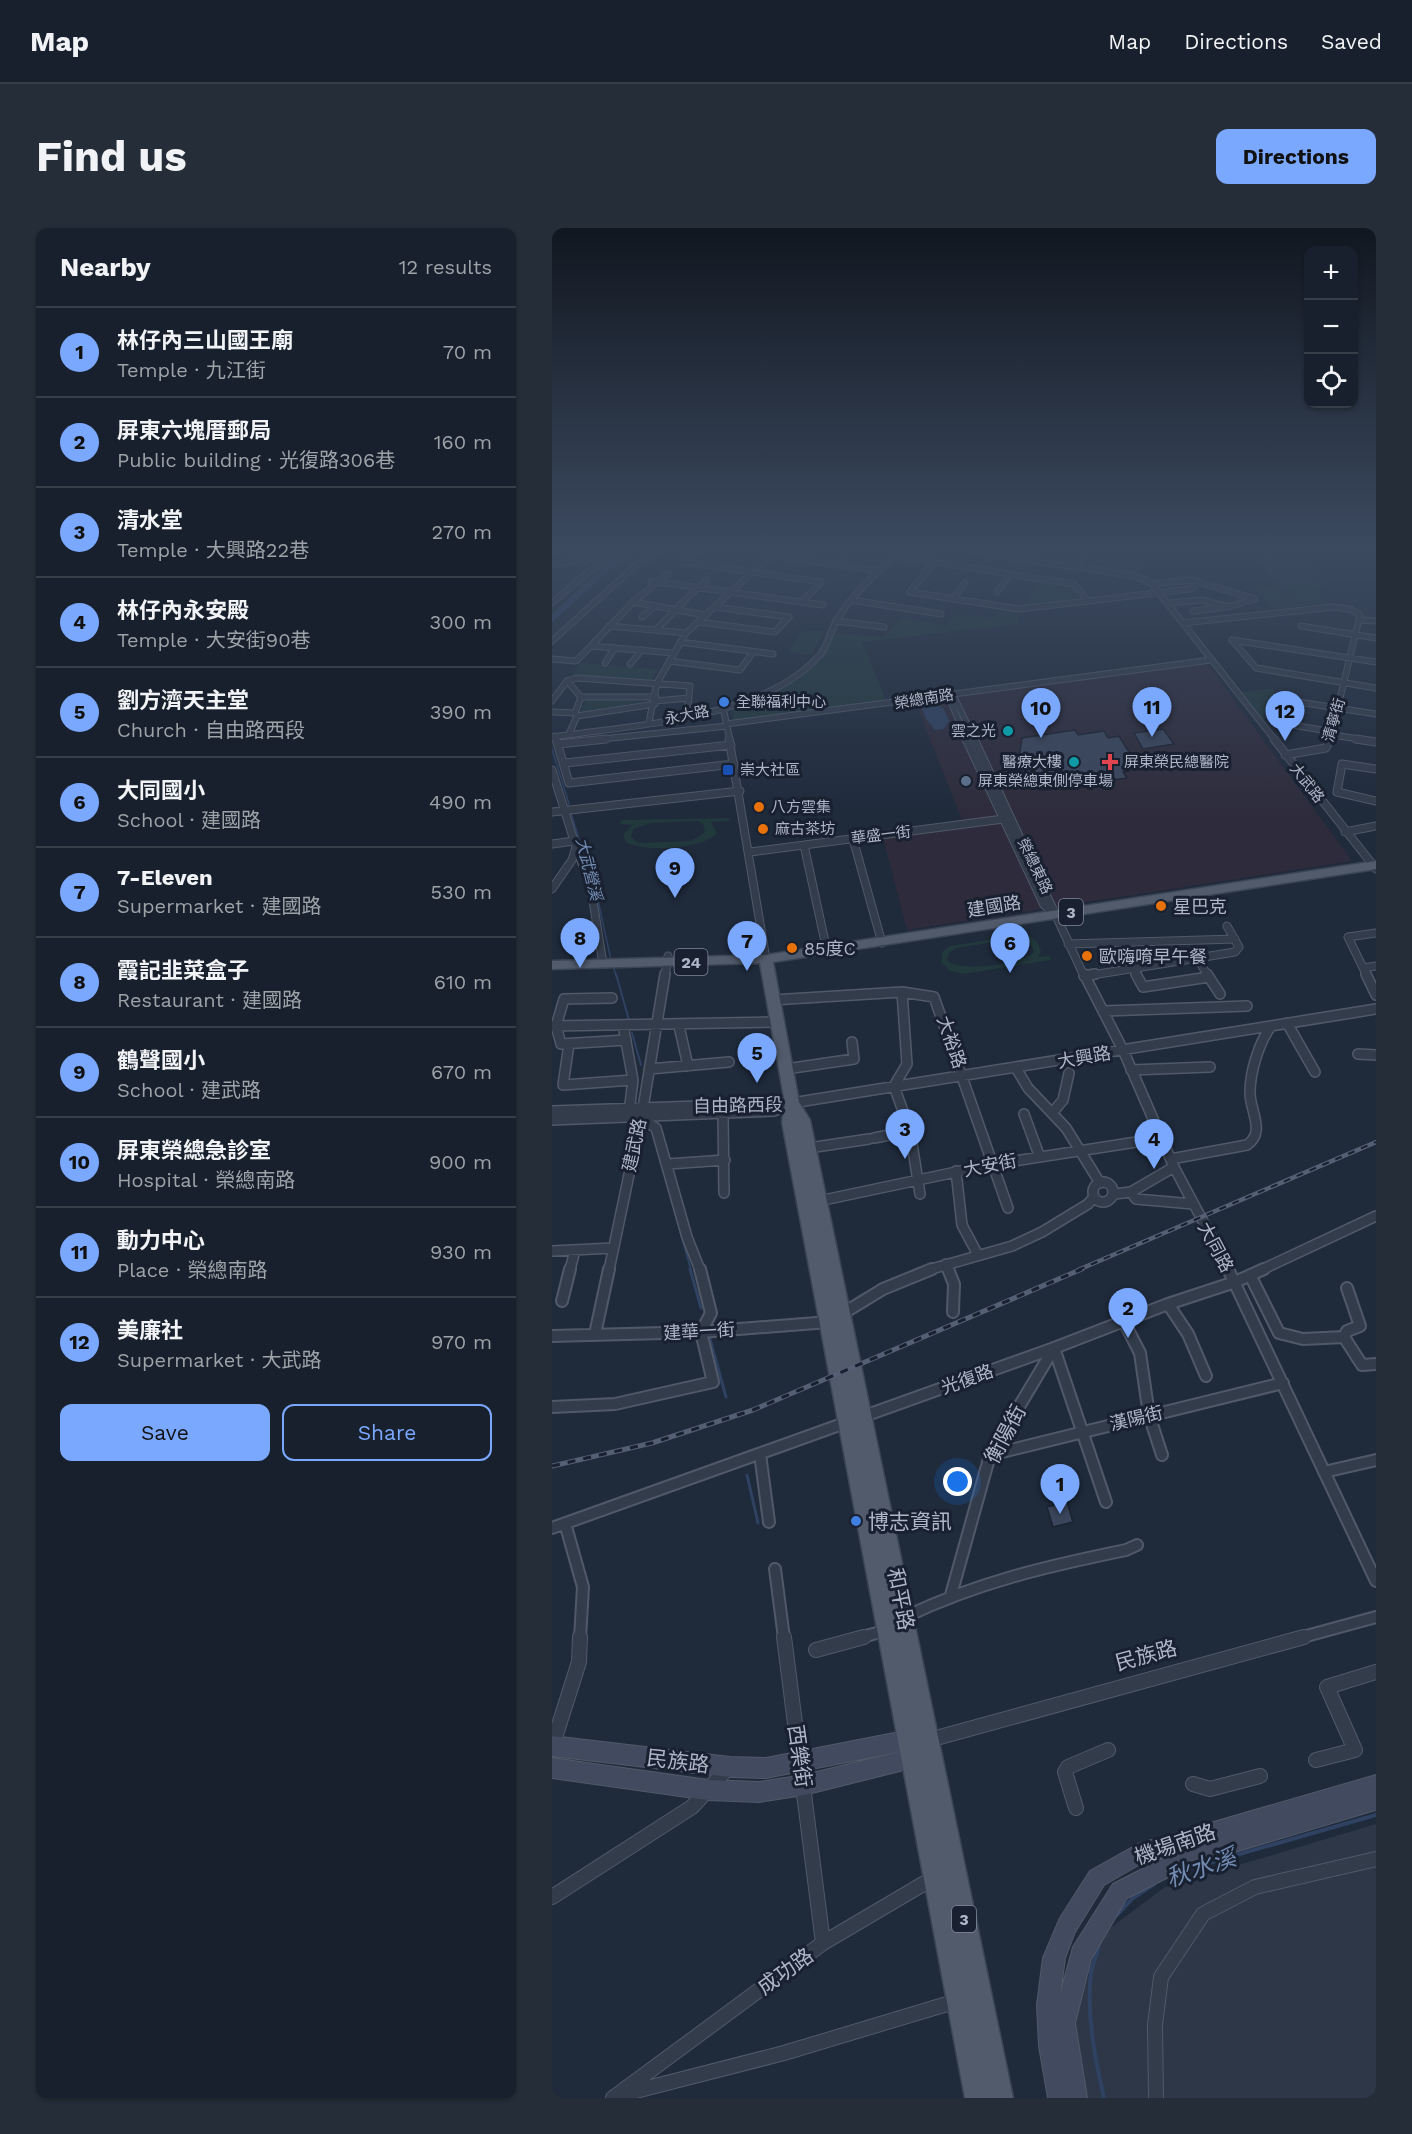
<!DOCTYPE html>
<meta charset="utf-8">
<style>
body{margin:0;font-family:"Work Sans","Noto Sans TC",sans-serif;background:#242d38;color:#f1f3f6}
.controls{position:absolute;right:18px;top:18px;display:grid;overflow:hidden;border-radius:12px;box-shadow:0 2px 4px #0004}
.controls button{width:54px;height:54px;display:grid;place-items:center;padding:0;border:0;border-bottom:2px solid #363e48;background:#17202c;color:#f1f3f6;font:30px sans-serif}
.you{position:absolute;left:406px;top:1254px;width:21px;height:21px;margin:-15px;border:4px solid #fff;border-radius:50%;background:#1a73e8;box-shadow:0 0 0 9px #1a73e833}
.badge{display:grid;place-items:center;width:39px;height:39px;border-radius:50%;background:#7ba8ff;color:#111;font-size:20px;font-weight:700}
.pin{position:absolute;translate:-50% -50px;filter:drop-shadow(0 2px 3px #0008)}
.pin::after{content:'';position:absolute;top:32px;width:21px;height:18px;background:inherit;clip-path:polygon(0 0,100% 0,50% 100%)}
.list{margin:0;padding:0;list-style:none}
h2{display:flex;justify-content:space-between;align-items:center;height:78px;margin:0;padding:0 24px;font-size:26px}
h2 small{font-size:20px;font-weight:400;color:#9ea3a9}
.list li{display:grid;grid-template-columns:39px 1fr auto;gap:18px;align-items:center;box-sizing:border-box;height:90px;padding:0 24px;border-top:2px solid #363e48}
.list b{display:block;font-size:22px;white-space:nowrap}
.list p{margin:0;font-size:20px;white-space:nowrap;color:#9ea3a9}
.list em{font-size:20px;font-style:normal;color:#9ea3a9}
.actions{display:flex;gap:12px;padding:18px 24px}
.actions a{flex:1;padding:14px 0;border:2px solid #7ba8ff;border-radius:12px;text-align:center;font-size:21px;color:#7ba8ff}
.actions .main{background:#7ba8ff;color:#111}
.icon{flex:none;width:33px;height:33px;fill:none;stroke:currentColor;stroke-width:2;stroke-linecap:round;stroke-linejoin:round}
.map{position:relative;flex:none;width:824px;height:1870px;overflow:hidden;border-radius:12px}
header{display:flex;align-items:center;gap:36px;box-sizing:border-box;height:84px;padding:0 30px;background:#17202c;border-bottom:2px solid #363e48}
header strong{font-size:28px}
nav{display:flex;gap:33px;margin-inline-start:auto;font-size:21px}
.intro{display:flex;align-items:center;justify-content:space-between;box-sizing:border-box;height:144px;padding:0 36px}
h1{margin:0;font-size:42px}
.button{padding:15px 27px;border-radius:12px;background:#7ba8ff;color:#111;font-size:21px;font-weight:700}
main{display:flex;gap:36px;padding:0 36px}
aside{flex:1;background:#17202c;border-radius:12px;box-shadow:0 2px 4px #0004}
.map>svg:first-child{display:block}
</style>
<header>
<strong>Map</strong>
<nav><a>Map</a><a>Directions</a><a>Saved</a></nav>
</header>
<div class="intro"><h1>Find us</h1><a class="button">Directions</a></div>
<main>
<aside>
<h2>Nearby<small>12 results</small></h2>
<ul class="list">
<li><span class="badge">1</span><div><b>林仔內三山國王廟</b><p>Temple · 九江街</p></div><em>70 m</em></li>
<li><span class="badge">2</span><div><b>屏東六塊厝郵局</b><p>Public building · 光復路306巷</p></div><em>160 m</em></li>
<li><span class="badge">3</span><div><b>清水堂</b><p>Temple · 大興路22巷</p></div><em>270 m</em></li>
<li><span class="badge">4</span><div><b>林仔內永安殿</b><p>Temple · 大安街90巷</p></div><em>300 m</em></li>
<li><span class="badge">5</span><div><b>劉方濟天主堂</b><p>Church · 自由路西段</p></div><em>390 m</em></li>
<li><span class="badge">6</span><div><b>大同國小</b><p>School · 建國路</p></div><em>490 m</em></li>
<li><span class="badge">7</span><div><b>7-Eleven</b><p>Supermarket · 建國路</p></div><em>530 m</em></li>
<li><span class="badge">8</span><div><b>霞記韭菜盒子</b><p>Restaurant · 建國路</p></div><em>610 m</em></li>
<li><span class="badge">9</span><div><b>鶴聲國小</b><p>School · 建武路</p></div><em>670 m</em></li>
<li><span class="badge">10</span><div><b>屏東榮總急診室</b><p>Hospital · 榮總南路</p></div><em>900 m</em></li>
<li><span class="badge">11</span><div><b>動力中心</b><p>Place · 榮總南路</p></div><em>930 m</em></li>
<li><span class="badge">12</span><div><b>美廉社</b><p>Supermarket · 大武路</p></div><em>970 m</em></li>
</ul>
<div class="actions"><a class="main">Save</a><a>Share</a></div>
</aside>
<div class="map">
<svg width="824" height="1870" viewBox="0 0 824 1870">
<rect width="100%" height="100%" fill="#1f2a3b"/>
<path fill="#2e2c3c" d="M646 436 657 438 800 633 355 702 330 606 411 595 363 473Z"/>
<path fill="#2d3748" d="M824 1596V1870H536L520 1793 553 1704 613 1659Z"/>
<path fill="#21383c" fill-rule="evenodd" d="M714 324C751 324 749 327 771 355V360C739 379 718 348 701 326L708 328Z
M566 326 597 333 584 345 553 340Z
M489 353 520 359 528 372 471 378Z
M724 358 732 367 766 364 777 376 720 381 704 360Z
M450 382 464 383 468 396 310 414 335 475 181 494V479C227 462 262 454 283 405L331 409 350 389 394 398 405 386 439 391Z
M250 403H273L259 427 236 424Z
M28 435 105 441 99 455 19 450Z
M721 460 728 488 711 490 690 464Z
M35 470 90 474 28 484Z
M178 590 177 593 159 594 165 605C153 621 90 625 74 614L71 607 80 597 68 596 70 592ZM146 593 151 596 153 604 139 613 90 615 83 613 79 608 82 601 99 595Z
M468 707C479 706 486 712 489 723L486 729 498 728 499 732 412 746 398 743 389 734 390 724 398 718ZM462 711 478 715 482 724C471 736 407 745 395 732L398 724 405 720Z"/>
<path fill="#2f4262" d="M385 476 392 481 397 493 392 501 383 502 374 491 370 480Z"/>
<g fill="none" stroke-linecap="round" stroke-linejoin="round">
<path stroke="#2f4262" stroke-width="1.5" d="M0 521 18 579
M19 585 28 614 36 627 59 732
M61 737 64 748"/>
<path stroke="#2f4262" stroke-width="2" d="M64 746 77 792
M80 805 89 837
M100 902 139 1042"/>
<path stroke="#2f4262" stroke-width="3" d="M138 1041 149 1080
M158 1111 174 1169
M195 1247 206 1295"/>
<path stroke="#2f4262" stroke-width="4" d="M625 1644 824 1587
M565 1687 581 1670 602 1656
M547 1717C545 1726 541 1735 539 1744 534 1786 543 1830 552 1870"/>
<path fill="#2f4262" fill-rule="evenodd" d="M77 324H86L57 343 0 394V386L51 339Z"/>
</g>
<path fill="#3b465c" stroke="#1b2332" stroke-width="1.5" d="M611 501 622 516 591 521 582 505Z
M523 502 526 507 552 503 556 510 567 508 585 537 575 539 577 543 571 544 575 550 493 562H486L480 549 468 551 460 531 467 530 470 510Z
M515 1274 521 1294 501 1299 495 1279Z"/>
<g fill="none" stroke-linecap="round" stroke-linejoin="round">
<g stroke="#515969" stroke-width="7">
<path id="street-far4" d="M0 324H4
M422 324 584 348 600 356 723 512
M342 328 522 356 536 373
M131 334 269 354 250 374
M382 334 358 364 467 381 639 361 648 354
M131 335 145 324
M286 336 298 324
M0 337 60 327
M524 339 533 324
M99 353 271 377
M600 356 640 352 703 371 675 379 641 383
M445 364 458 346
M137 368 155 352
M401 371 413 355
M299 372 389 386
M81 374 116 346
M0 375 35 345 68 324
M616 375 650 372 673 378
M90 389 103 378
M808 392 824 393
M284 393 332 399
M147 394 223 404 237 389 163 379
M631 395 781 379 798 381 808 387 778 512
M57 398 134 405
M749 398 824 410
M104 402 134 371
M680 412 704 440 824 460
M680 412 824 434
M0 413 82 339 104 324
M128 414 221 426
M121 425 39 418 81 374 153 387
M0 431 24 433 39 418
M117 433 188 442 201 424
M53 435 63 420
M78 436 90 422
M15 453 25 450 138 458 135 487
M15 453 29 469H104
M396 467 402 469 423 512
M396 467 415 512
M727 471 824 486
M0 473 15 453
M103 473 137 470
M171 480 178 512
M0 484 23 485 29 469
M97 494 105 455 134 405 219 327 326 343
M174 496 659 432
M735 496 781 504
M17 506 25 488 103 476
M780 507 814 512
M3 508 4 512
M0 509C80 497 209 492 267 428 276 418 278 403 285 392 300 366 325 345 346 324
M40 512 175 498"/>
</g>
<g stroke="#515969" stroke-width="9">
<path id="street-far3" d="M4 511 17 555 182 536
M177 511 214 731
M414 511 492 677 504 687
M422 511 532 748
M722 511 824 641
M804 511 824 514
M6 516 54 511
M733 527 774 520 778 511
M13 535 179 517
M824 541 790 536 785 564 824 573
M0 542 24 619 20 632 0 661
M0 584 188 563
M793 604 824 598
M301 611 330 715
M0 616 22 613
M252 617 275 723
M24 619 39 660 51 736
M198 624 459 590
M516 716 683 711
M645 730 656 748
M581 740 585 748
M811 740 824 738
M113 748 116 728
M534 748 683 724 687 719 675 698
M815 748 796 709 824 705"/>
</g>
<g stroke="#515969" stroke-width="12">
<path id="street-far2" d="M532 746 571 822 622 939 677 1042
M584 746 591 759 657 749
M655 746 668 766
M814 746 824 767
M532 748 543 746
M350 764 355 836 342 858 358 903 368 966
M60 770 12 771 4 798 9 816 74 812
M220 772 350 764 382 769 456 980
M552 783 695 778
M735 795 763 844
M71 797 81 852 77 884
M0 798 225 794
M127 798 136 838
M17 816 11 857 81 852
M806 826 824 827
M464 840 476 860 514 900 548 955
M97 841 177 834
M234 841 302 831 300 814
M579 842 658 839
M0 883 237 875
M501 884 511 872 517 845
M171 886 172 965
M472 886 487 927
M88 890 104 900 135 1009 148 1042
M0 892 222 883 240 875 824 781
M322 910 358 903
M257 920 317 911
M619 931 695 917C714 904 698 883 698 865 698 843 707 815 719 798
M116 936 173 932
M404 943 410 997 426 1027
M541 964a10 10 0 1 1 20 0a10 10 0 1 1-20 0Z
M579 964 584 971 641 976
M563 966 579 964 622 939
M267 973 437 937 610 910
M0 1023 61 1020
M394 1036 396 1042
M18 1042 23 1022
M57 1042 91 880 113 746
M376 1042 460 1018 490 1004 536 976 542 969
M709 1042 824 988"/>
</g>
<g stroke="#515969" stroke-width="14">
<path id="street-far1" d="M396 1041 402 1056 401 1084
M676 1041 824 1353
M698 1047 727 1105 751 1111 792 1109
M10 1073 18 1041
M616 1076 636 1106 654 1148
M571 1092 588 1125 597 1187 610 1227
M43 1106 57 1041
M0 1108 149 1104 277 1094 331 1061 380 1041
M792 1109 795 1103 808 1098 795 1060
M792 1109 810 1137 824 1136
M502 1120 554 1274
M0 1179 63 1176 161 1154 149 1104 159 1085 148 1041
M208 1226 217 1294
M438 1227 731 1155
M772 1244 824 1232
M13 1295 31 1359 28 1410
M0 1300 502 1120 616 1076 683 1054 712 1041
M223 1341 232 1410
M399 1367 438 1227 502 1120
M353 1389C426 1354 496 1338 574 1322L585 1317
M306 1410 336 1402
M747 1410 824 1389"/>
</g>
<g stroke="#515969" stroke-width="16">
<path id="street" d="M232 1409 271 1715
M264 1422 312 1409
M377 1512 752 1409
M0 1519 27 1434 28 1409
M764 1532 803 1522 775 1459 824 1444
M641 1556 658 1561 708 1548
M524 1580 513 1544 516 1539 556 1522
M0 1669 140 1579 176 1540
M68 1867 232 1825 405 1773
M61 1870 271 1715 383 1649
M604 1870 603 1797 609 1749 651 1686 703 1659 824 1631"/>
</g>
<g stroke="#515969" stroke-width="2">
<path id="secondary" d="M363 1501 370 1504 373 1511 369 1518 375 1526 368 1538 252 1567 207 1574 156 1572 0 1550V1530L156 1552 207 1554 252 1547 356 1522 214 1550 178 1549 0 1528V1508L178 1529 214 1530Z
M824 1547V1582L642 1636 575 1670 539 1731 523 1795 535 1870H496L487 1818 485 1777 491 1730 508 1690 538 1643 586 1616ZM618 1627 561 1656 521 1719 508 1767 513 1730 523 1704 552 1657 590 1635Z"/>
</g>
<g stroke="#3c4555" stroke-width="3">
<path id="primary" d="M824 633V641L221 734 247 874 258 892 461 1870H413L230 894 233 875 208 735 0 741V733L214 727Z"/>
</g>
<use href="#street-far4" stroke="#333c4b" stroke-width="5"/>
<use href="#street-far3" stroke="#333c4b" stroke-width="7"/>
<use href="#street-far2" stroke="#333c4b" stroke-width="9"/>
<use href="#street-far1" stroke="#333c4b" stroke-width="10"/>
<use href="#street" stroke="#333c4b" stroke-width="14"/>
<use href="#secondary" fill="#414a5f" fill-rule="evenodd"/>
<use href="#primary" fill="#515b6c" fill-rule="evenodd"/>
<g stroke="#555f73" stroke-width="4.5">
<path id="rail-far1" d="M526 1042 824 914"/>
</g>
<g stroke="#555f73" stroke-width="5">
<path id="rail" d="M0 1238 100 1215 201 1182 530 1041"/>
</g>
<use href="#rail-far1" stroke="#192130" stroke-width="2" stroke-dasharray="7" stroke-linecap="butt"/>
<use href="#rail" stroke="#192130" stroke-width="3" stroke-dasharray="8" stroke-linecap="butt"/>
</g>
<linearGradient id="sky" x2="0" y2="1"><stop stop-color="#111720"/><stop offset="0.55" stop-color="#3c4a60"/><stop offset="1" stop-color="#3c4a60" stop-opacity="0"/></linearGradient>
<rect width="824" height="585" fill="url(#sky)"/>
<g fill="#3f7fe0" stroke="#192130" stroke-width="2">
<circle cx="172" cy="474" r="6"/>
<circle cx="304" cy="1293" r="6"/>
</g>
<g fill="#0f9aa8" stroke="#192130" stroke-width="2">
<circle cx="456" cy="503" r="6"/>
<circle cx="522" cy="534" r="6"/>
</g>
<path fill="#e0444e" stroke="#192130" stroke-width="2" d="M555 525h6v6h6v6h-6v6h-6v-6h-6v-6h6z"/>
<rect fill="#1a4fb4" stroke="#192130" stroke-width="2" x="170" y="536" width="12" height="12" rx="3"/>
<circle fill="#5c6f8a" stroke="#192130" stroke-width="2" cx="414" cy="553" r="6"/>
<g fill="#e8710a" stroke="#192130" stroke-width="2">
<circle cx="207" cy="579" r="6"/>
<circle cx="211" cy="601" r="6"/>
<circle cx="609" cy="678" r="6"/>
<circle cx="240" cy="720" r="6"/>
<circle cx="535" cy="728" r="6"/>
</g>
<g text-anchor="middle" dominant-baseline="central" stroke-width="6" stroke-linejoin="round" paint-order="stroke">
<g font-size="15" fill="#aeb6c8" stroke="#192130">
<text transform="translate(372 471) rotate(-9)">榮總南路</text>
<text transform="translate(135 487) rotate(-11)">永大路</text>
<text transform="translate(782 492) rotate(-74)">清寧街</text>
<text transform="translate(755 555) rotate(52)">大武路</text>
<text transform="translate(329 607) rotate(-7)">華盛一街</text>
<text transform="translate(483 638) rotate(64)">榮總東路</text>
</g>
<g font-size="15" fill="#aeb6c8" stroke="#192130" text-anchor="start">
<text x="184" y="474">全聯福利中心</text>
<text x="444" y="503" text-anchor="end">雲之光</text>
<text x="510" y="534" text-anchor="end">醫療大樓</text>
<text x="572" y="534">屏東榮民總醫院</text>
<text x="188" y="542">崇大社區</text>
<text x="426" y="553">屏東榮總東側停車場</text>
<text x="219" y="579">八方雲集</text>
<text x="223" y="601">麻古茶坊</text>
</g>
<g font-size="16" font-style="italic" fill="#738bb2" stroke="#192130">
<text transform="translate(37 641) rotate(76)">大武營溪</text>
</g>
<g fill="#192130" stroke="#81899a" stroke-width="1.5">
<rect x="507" y="671" width="24" height="26" rx="4.5"/>
<rect x="122.5" y="721" width="33" height="26" rx="4.5"/>
<rect x="400" y="1678" width="24" height="26" rx="4.5"/>
</g>
<g font-size="16" font-weight="bold" fill="#aeb6c8">
<text x="519" y="684">3</text>
<text x="139" y="734">24</text>
<text x="412" y="1691">3</text>
</g>
<g font-size="18" fill="#aeb6c8" stroke="#192130">
<text transform="translate(442 678) rotate(-9)">建國路</text>
<text transform="translate(400 814) rotate(71)">大裕路</text>
<text transform="translate(532 829) rotate(-10)">大興路</text>
<text transform="translate(186 877) rotate(-1)">自由路西段</text>
<text transform="translate(82 917) rotate(-78)">建武路</text>
<text transform="translate(438 937) rotate(-11)">大安街</text>
<text transform="translate(664 1019) rotate(62)">大同路</text>
<text transform="translate(147 1103) rotate(-3)">建華一街</text>
<text transform="translate(415 1151) rotate(-20)">光復路</text>
<text transform="translate(584 1190) rotate(-13)">漢陽街</text>
</g>
<g font-size="18" fill="#aeb6c8" stroke="#192130" text-anchor="start">
<text x="621" y="678">星巴克</text>
<text x="252" y="720">85度C</text>
<text x="547" y="728">歐嗨唷早午餐</text>
</g>
<g font-size="21" fill="#aeb6c8" stroke="#192130">
<text transform="translate(453 1206) rotate(-62)">衡陽街</text>
<text transform="translate(349 1371) rotate(79)">和平路</text>
<text transform="translate(594 1427) rotate(-15)">民族路</text>
<text transform="translate(248 1528) rotate(82)">西樂街</text>
<text transform="translate(126 1533) rotate(7)">民族路</text>
<text transform="translate(623 1616) rotate(-19)">機場南路</text>
<text transform="translate(233 1743) rotate(-36)">成功路</text>
</g>
<g font-size="21" fill="#aeb6c8" stroke="#192130" text-anchor="start">
<text x="316" y="1293">博志資訊</text>
</g>
<g font-size="24" font-style="italic" fill="#738bb2" stroke="#192130">
<text transform="translate(649 1640) rotate(-19)">秋水溪</text>
</g>
</g>
</svg>
<div class="controls">
<button>+</button>
<button>−</button>
<button><svg class="icon" aria-label="locate" viewBox="0 0 24 24"><circle cx="12" cy="12" r="6"/><path d="M12 2v4M12 18v4M2 12h4M18 12h4"/></svg></button>
</div>
<div class="you"></div>
<div class="pin badge" style="left:508px;top:1286px">1</div>
<div class="pin badge" style="left:576px;top:1110px">2</div>
<div class="pin badge" style="left:353px;top:931px">3</div>
<div class="pin badge" style="left:602px;top:941px">4</div>
<div class="pin badge" style="left:205px;top:855px">5</div>
<div class="pin badge" style="left:458px;top:745px">6</div>
<div class="pin badge" style="left:195px;top:743px">7</div>
<div class="pin badge" style="left:28px;top:740px">8</div>
<div class="pin badge" style="left:123px;top:670px">9</div>
<div class="pin badge" style="left:489px;top:510px">10</div>
<div class="pin badge" style="left:600px;top:509px">11</div>
<div class="pin badge" style="left:733px;top:513px">12</div>
</div>
</main>
